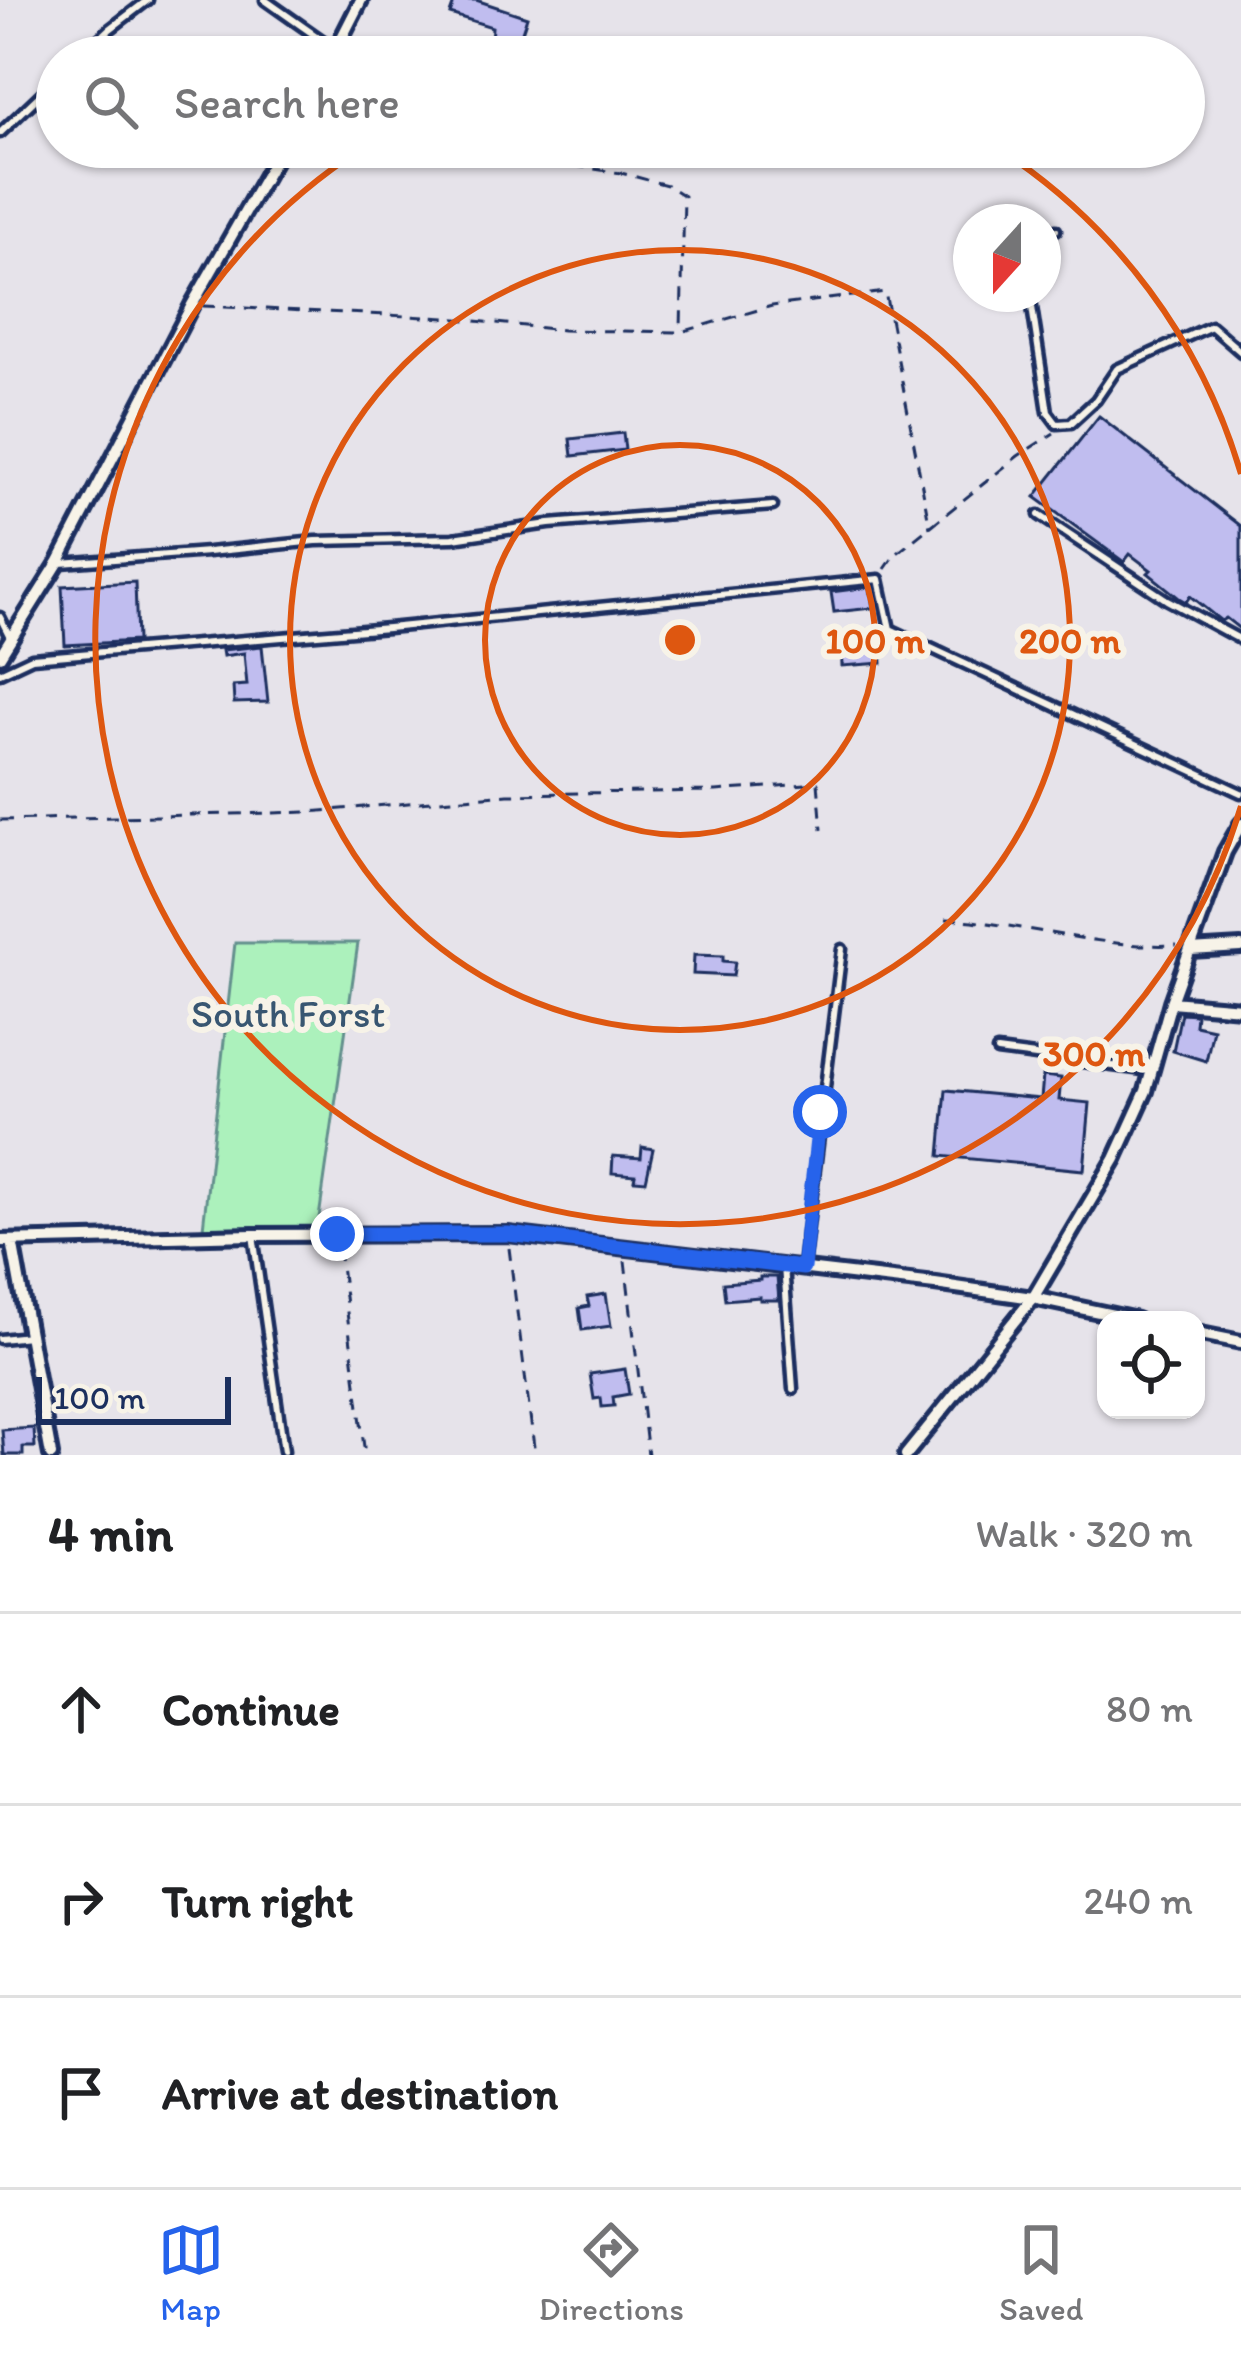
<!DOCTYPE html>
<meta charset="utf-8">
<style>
body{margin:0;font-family:Itim,sans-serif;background:#f6f6f6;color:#202124}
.controls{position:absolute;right:36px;bottom:36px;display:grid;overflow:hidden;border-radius:24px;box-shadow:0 3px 9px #0004}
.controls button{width:108px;height:108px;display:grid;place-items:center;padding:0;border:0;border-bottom:3px solid #e0e0e0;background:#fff;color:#202124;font:60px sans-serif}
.compass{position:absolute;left:953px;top:204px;width:108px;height:108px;border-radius:50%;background:#fff;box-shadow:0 3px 9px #0004;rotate:201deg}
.scale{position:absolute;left:36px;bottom:30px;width:195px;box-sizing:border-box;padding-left:12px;border:6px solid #1b2f5e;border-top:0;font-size:33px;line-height:42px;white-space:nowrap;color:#1b2f5e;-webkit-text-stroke:9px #f7f3e8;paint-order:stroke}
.stop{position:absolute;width:36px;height:36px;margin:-27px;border:9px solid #2563eb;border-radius:50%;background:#fff}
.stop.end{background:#2563eb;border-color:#fff;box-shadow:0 3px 12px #0008}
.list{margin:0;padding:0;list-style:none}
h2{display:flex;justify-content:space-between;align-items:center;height:156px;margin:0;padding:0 48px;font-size:51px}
h2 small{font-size:39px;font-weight:400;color:#757577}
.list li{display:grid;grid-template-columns:78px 1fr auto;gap:36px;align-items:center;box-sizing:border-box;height:192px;padding:0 48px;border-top:3px solid #e0e0e0}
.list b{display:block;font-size:45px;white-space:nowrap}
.list em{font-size:39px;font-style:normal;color:#757577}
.icon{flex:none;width:66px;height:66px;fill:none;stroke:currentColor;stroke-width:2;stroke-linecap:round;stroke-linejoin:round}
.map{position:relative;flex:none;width:1241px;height:1455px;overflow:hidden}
.search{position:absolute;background:#fff;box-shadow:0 3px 9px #0004;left:36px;right:36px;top:36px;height:132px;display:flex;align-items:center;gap:30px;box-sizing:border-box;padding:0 42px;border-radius:66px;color:#757577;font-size:45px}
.sheet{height:732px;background:#fff}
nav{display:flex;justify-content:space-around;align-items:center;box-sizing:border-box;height:168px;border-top:3px solid #e0e0e0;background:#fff;font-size:33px;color:#757577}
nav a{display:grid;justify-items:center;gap:6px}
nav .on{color:#2563eb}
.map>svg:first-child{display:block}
</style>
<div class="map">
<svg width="1241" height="1455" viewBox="0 0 1241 1455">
<rect width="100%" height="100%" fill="#e6e3ea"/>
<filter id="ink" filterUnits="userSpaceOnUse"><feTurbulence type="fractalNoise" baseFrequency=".00833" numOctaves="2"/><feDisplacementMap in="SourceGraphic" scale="24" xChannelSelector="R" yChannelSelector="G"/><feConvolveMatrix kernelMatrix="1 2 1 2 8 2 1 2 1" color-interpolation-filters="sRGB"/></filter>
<g filter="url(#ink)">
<path fill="#acf1bc" stroke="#64908d" stroke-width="3" d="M235 943H358L317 1232 203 1228Z"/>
<path fill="#c0bdef" stroke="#1b2f5e" stroke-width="3" d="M455 0H476L527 17 519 41 504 36 502 44 491 41 492 27 450 14Z
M1099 416 1241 526V630L1226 618 1221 621 1190 596 1186 602 1179 598 1148 573 1151 570 1130 554 1124 562 1035 497Z
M623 433 625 450 572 456 570 439Z
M135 582 137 641 65 645 62 586Z
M870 587 873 608 834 612 831 592Z
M881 643 882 663 842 666 841 645Z
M262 646 268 702 234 703 233 686 247 685 244 653 223 656 222 650Z
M694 955 723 956V961L735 962 733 976 693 974Z
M1181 1013 1196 1014 1195 1025 1213 1029 1206 1061 1173 1051Z
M1043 1076 1061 1078 1059 1100 1090 1103 1084 1170 940 1156 946 1090 1041 1099Z
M642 1147 653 1149 646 1181 634 1180 635 1175 612 1173 613 1156 641 1158Z
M760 1277H777L779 1300H760V1297L725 1300 723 1283 760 1280Z
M606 1294 611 1326 582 1330 579 1308 589 1306 587 1297Z
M625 1369 629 1394 613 1397 614 1406 602 1407 601 1398 594 1399 590 1374Z
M34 1428 35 1447H23V1455H4L2 1430Z"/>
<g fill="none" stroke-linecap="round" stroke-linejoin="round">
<g stroke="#1b2f5e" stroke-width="15">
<path id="lane" d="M265 0 336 50
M80 57 110 29 148 0
M0 133 57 79
M1043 233 1056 230
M1030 294 1048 412 1057 424 1071 423 1096 400 1117 369 1211 326 1241 352
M1039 515 1167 600 1241 640
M61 563 208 552 316 541 453 538 549 524 773 506
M0 617 10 637
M0 673 32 658 388 628 879 579 890 629 1241 793
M997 1051 1151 1071
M253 1235 284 1451
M784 1266 793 1389
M803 1267 842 949
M0 1339 29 1336"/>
</g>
<g stroke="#1b2f5e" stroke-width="20">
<path id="street" d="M332 57 361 0
M0 656 58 563 192 305 282 147
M1190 950 1241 947
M1171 1002 1241 1008
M0 1241 253 1235 508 1234 935 1284 1033 1298 1137 1320
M12 1241 51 1455
M1196 1333 1241 1342
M906 1455 1033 1298 1115 1159 1146 1091 1171 1002 1225 852 1241 824"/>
</g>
<path stroke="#1b2f5e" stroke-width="3" stroke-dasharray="12 9" stroke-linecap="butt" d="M449 147 621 173 667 185 684 196 681 330
M203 306 447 318 563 330 681 332 772 306 885 292 930 528
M885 569 895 555 1018 456 1054 433
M0 820 309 812 508 794 716 791 818 783 822 830
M946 919C1023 923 1100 949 1177 945
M509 1248 535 1455
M339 1249 365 1455
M625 1261 648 1455"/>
<use href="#lane" stroke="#f7f3e8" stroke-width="6"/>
<use href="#street" stroke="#f7f3e8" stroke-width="10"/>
</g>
</g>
<g fill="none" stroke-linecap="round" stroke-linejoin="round" filter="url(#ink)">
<path stroke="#2563eb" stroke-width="15" d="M337 1234H508L803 1268 820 1112"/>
</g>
<g fill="none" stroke="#de5710" stroke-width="6">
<circle cx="680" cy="640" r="195"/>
<circle cx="680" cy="640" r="390"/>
<path d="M1241 806A585 585 0 1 1 361 149M634 57A585 585 0 0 1 726 57M999 149A585 585 0 0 1 1241 474"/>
</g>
<g text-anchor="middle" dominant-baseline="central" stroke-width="12" stroke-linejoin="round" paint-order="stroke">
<g font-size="39" fill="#385671" stroke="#f7f3e8">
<text x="288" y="1013">South Forst</text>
</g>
</g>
<circle cx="680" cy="640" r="18" fill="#de5710" stroke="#f7f3e8" stroke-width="6"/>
<g font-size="36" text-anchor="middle" font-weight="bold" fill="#de5710" stroke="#f7f3e8" stroke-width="12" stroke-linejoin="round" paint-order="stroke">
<text x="875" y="653">100 m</text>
<text x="1070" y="653">200 m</text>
<text x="1094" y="1066">300 m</text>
</g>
</svg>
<div class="controls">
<button><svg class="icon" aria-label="locate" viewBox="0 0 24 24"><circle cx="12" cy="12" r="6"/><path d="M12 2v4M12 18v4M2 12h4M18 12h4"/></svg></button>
</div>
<svg class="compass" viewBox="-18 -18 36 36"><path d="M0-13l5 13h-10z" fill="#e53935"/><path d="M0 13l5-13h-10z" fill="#757577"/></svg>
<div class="scale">100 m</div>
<div class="stop" style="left:820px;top:1112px"></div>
<div class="stop end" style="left:337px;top:1234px"></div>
<div class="search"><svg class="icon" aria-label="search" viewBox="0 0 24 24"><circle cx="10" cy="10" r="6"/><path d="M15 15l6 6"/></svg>Search here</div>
</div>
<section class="sheet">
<h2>4 min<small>Walk · 320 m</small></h2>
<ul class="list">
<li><svg class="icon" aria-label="ahead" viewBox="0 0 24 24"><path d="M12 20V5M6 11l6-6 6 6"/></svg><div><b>Continue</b></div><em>80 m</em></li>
<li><svg class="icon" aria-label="right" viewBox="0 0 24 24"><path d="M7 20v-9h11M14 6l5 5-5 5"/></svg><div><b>Turn right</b></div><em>240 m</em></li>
<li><svg class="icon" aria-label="arrive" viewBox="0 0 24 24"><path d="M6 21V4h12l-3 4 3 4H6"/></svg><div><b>Arrive at destination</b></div></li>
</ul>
</section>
<nav>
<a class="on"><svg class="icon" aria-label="map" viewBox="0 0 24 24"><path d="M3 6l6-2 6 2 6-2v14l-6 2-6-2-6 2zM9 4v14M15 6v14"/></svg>Map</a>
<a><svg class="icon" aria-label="directions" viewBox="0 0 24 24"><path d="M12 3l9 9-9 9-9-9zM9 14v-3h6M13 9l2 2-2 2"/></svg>Directions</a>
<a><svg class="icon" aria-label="saved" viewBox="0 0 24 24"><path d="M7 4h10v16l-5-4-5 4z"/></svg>Saved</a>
</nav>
